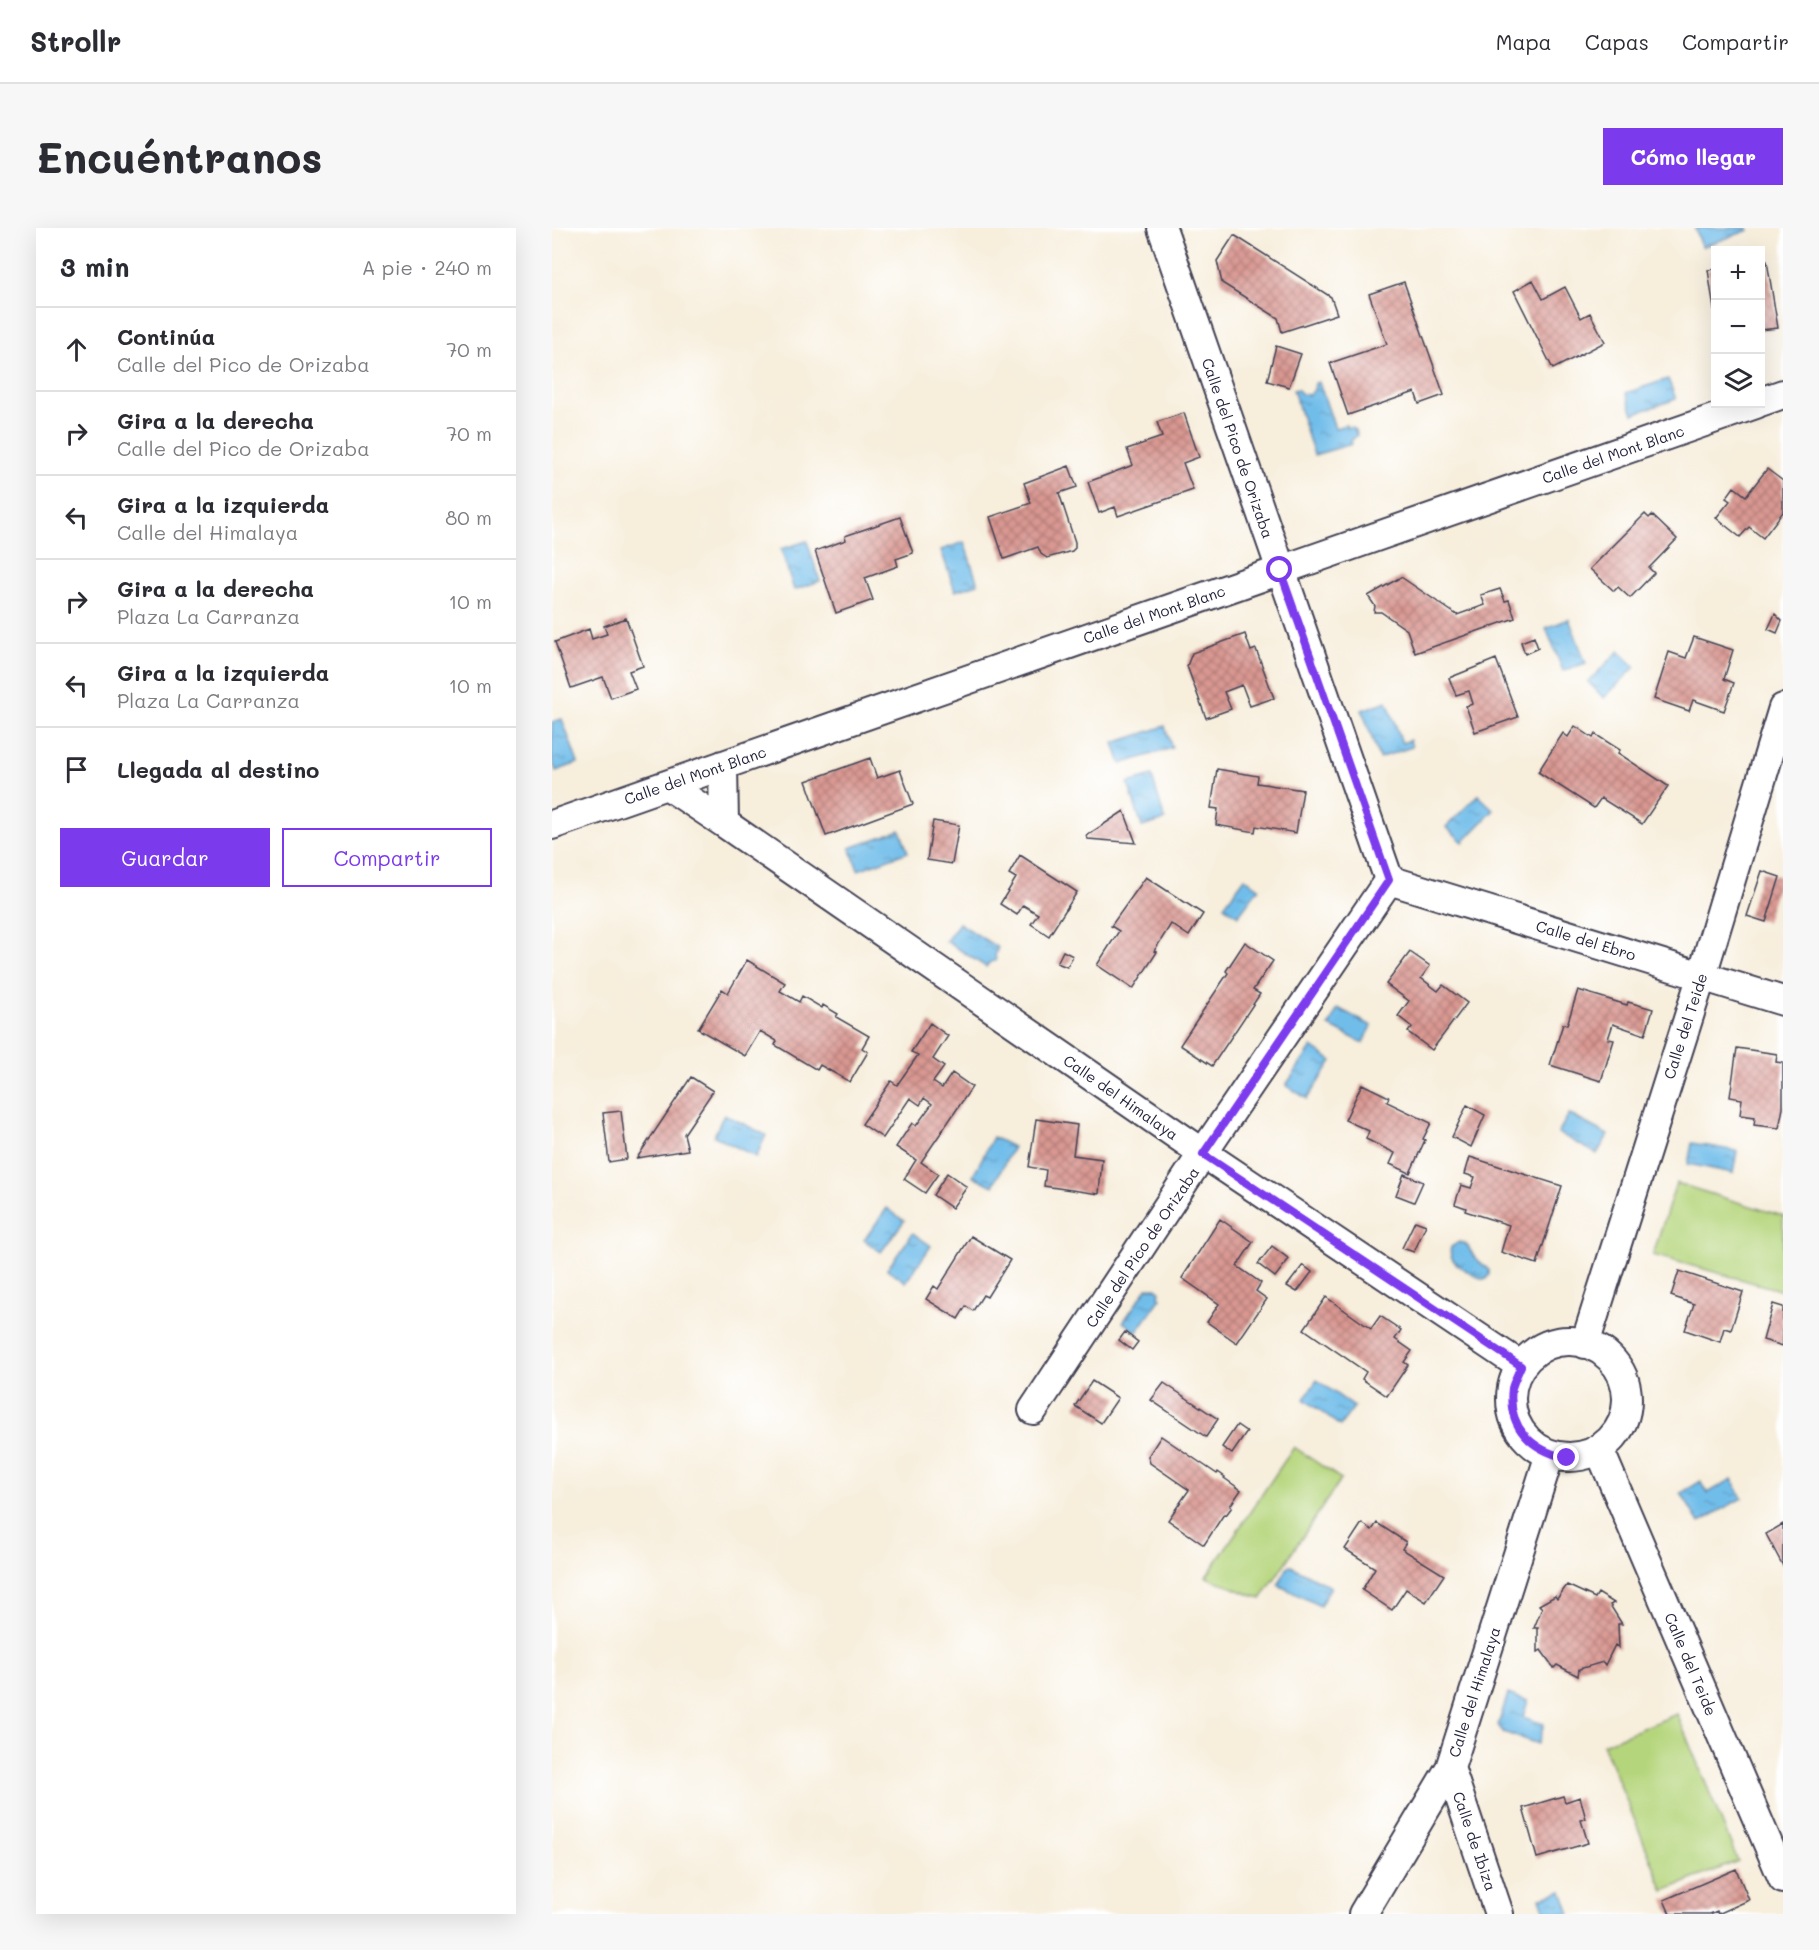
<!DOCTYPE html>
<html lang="es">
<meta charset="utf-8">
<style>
body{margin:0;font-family:Mali,sans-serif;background:#f7f7f7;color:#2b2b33}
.controls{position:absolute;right:18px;top:18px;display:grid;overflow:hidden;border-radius:0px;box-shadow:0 6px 24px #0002}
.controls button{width:54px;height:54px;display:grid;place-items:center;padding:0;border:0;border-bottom:2px solid #e1e1e2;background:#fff;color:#2b2b33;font:30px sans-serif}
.stop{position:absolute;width:18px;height:18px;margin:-14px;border:4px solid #7c3aed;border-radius:50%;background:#fff}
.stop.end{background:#7c3aed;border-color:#fff;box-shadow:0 2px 6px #0008}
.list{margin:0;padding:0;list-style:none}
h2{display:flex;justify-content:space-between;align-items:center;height:78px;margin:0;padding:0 24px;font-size:26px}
h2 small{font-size:20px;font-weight:400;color:#7c7c81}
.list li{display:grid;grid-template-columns:39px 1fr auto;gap:18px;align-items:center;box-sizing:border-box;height:84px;padding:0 24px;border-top:2px solid #e1e1e2}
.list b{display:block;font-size:22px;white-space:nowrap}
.list p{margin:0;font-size:20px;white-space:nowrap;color:#7c7c81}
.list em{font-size:20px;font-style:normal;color:#7c7c81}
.actions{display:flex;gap:12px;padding:18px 24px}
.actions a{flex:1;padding:14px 0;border:2px solid #7c3aed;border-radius:0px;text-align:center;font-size:21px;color:#7c3aed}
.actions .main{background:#7c3aed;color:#fff}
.icon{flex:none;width:33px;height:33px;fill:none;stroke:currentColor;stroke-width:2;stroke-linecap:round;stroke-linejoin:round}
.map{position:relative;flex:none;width:1231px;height:1686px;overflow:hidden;border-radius:0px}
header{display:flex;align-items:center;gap:36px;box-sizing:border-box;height:84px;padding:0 30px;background:#fff;border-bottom:2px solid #e1e1e2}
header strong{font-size:28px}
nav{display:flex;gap:33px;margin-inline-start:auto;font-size:21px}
.intro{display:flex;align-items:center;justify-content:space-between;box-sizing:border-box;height:144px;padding:0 36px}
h1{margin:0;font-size:42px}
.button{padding:15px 27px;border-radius:0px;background:#7c3aed;color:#fff;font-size:21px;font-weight:700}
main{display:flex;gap:36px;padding:0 36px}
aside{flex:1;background:#fff;border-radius:0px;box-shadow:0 6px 24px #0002}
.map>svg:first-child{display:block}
</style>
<header>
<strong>Strollr</strong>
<nav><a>Mapa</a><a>Capas</a><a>Compartir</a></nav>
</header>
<div class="intro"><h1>Encuéntranos</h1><a class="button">Cómo llegar</a></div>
<main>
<aside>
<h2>3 min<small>A pie · 240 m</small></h2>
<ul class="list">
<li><svg class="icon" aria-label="ahead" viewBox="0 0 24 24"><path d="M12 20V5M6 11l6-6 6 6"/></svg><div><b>Continúa</b><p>Calle del Pico de Orizaba</p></div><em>70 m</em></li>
<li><svg class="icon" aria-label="right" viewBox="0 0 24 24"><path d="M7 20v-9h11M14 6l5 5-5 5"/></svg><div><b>Gira a la derecha</b><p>Calle del Pico de Orizaba</p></div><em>70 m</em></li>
<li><svg class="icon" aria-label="left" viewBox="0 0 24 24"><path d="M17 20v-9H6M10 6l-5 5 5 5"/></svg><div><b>Gira a la izquierda</b><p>Calle del Himalaya</p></div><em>80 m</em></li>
<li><svg class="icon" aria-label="right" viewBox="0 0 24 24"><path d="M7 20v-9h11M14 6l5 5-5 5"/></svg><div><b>Gira a la derecha</b><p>Plaza La Carranza</p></div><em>10 m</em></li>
<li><svg class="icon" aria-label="left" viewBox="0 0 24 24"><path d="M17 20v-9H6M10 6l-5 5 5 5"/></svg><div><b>Gira a la izquierda</b><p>Plaza La Carranza</p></div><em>10 m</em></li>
<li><svg class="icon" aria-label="arrive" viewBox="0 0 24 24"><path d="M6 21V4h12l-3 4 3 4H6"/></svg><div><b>Llegada al destino</b></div></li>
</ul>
<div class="actions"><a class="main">Guardar</a><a>Compartir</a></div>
</aside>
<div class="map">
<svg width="1231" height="1686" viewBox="0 0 1231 1686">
<defs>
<pattern id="water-ripples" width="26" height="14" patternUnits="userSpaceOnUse" patternTransform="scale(1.5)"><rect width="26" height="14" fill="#71bdea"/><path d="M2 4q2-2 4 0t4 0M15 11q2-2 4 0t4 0" fill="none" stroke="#5c99bf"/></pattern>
<pattern id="building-cross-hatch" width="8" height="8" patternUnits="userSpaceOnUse" patternTransform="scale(1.5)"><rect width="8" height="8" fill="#da9892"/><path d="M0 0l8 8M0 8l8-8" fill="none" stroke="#b07c78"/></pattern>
</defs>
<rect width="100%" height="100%" fill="#fff"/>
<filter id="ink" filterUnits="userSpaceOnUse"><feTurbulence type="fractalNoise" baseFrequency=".0167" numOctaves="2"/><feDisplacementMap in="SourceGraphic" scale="12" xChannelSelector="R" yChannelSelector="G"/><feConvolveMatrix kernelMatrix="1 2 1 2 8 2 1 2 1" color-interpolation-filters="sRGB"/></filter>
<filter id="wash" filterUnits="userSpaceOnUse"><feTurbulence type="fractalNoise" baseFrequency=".008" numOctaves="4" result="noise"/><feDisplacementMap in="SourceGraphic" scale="24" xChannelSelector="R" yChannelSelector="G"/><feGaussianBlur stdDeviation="1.35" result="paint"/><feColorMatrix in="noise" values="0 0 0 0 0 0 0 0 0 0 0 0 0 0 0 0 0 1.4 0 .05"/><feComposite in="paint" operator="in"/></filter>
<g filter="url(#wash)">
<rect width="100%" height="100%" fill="#f7eedc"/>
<path fill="#b5d57c" stroke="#6c7c5c" stroke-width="1.5" d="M1124 955 1231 988V1063L1101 1027Z
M742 1219 789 1251 709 1371 654 1349Z
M1125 1486 1186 1633 1112 1663 1051 1516Z"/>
<path fill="url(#water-ripples)" stroke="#4a7092" stroke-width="1.5" d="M1143 0H1196L1197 2 1150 19Z
M1116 151 1124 171 1081 186 1074 165Z
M767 154 783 200 794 197 795 200 799 199 803 202 805 207 799 213 800 216 762 227 741 162 745 161 750 166 757 167 762 162 763 155Z
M255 313 268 353 242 362 229 321Z
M412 314 426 356 403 363 389 322Z
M1017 391 1034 435 1011 443 994 400Z
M1067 423 1083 439 1052 470 1036 454Z
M835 473 850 515 858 512 860 519 827 530 810 482Z
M10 491 26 535 4 543 0 531V494Z
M613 498 620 520 569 536 562 515Z
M600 548 613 592 590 599 576 555Z
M926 567 942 582 911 614 894 599Z
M348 602 356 624 306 642 298 620Z
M693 650 707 660 686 688 672 678Z
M407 695 446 720 443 726 444 733 438 734 434 739 394 713Z
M786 780 820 798 811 815 777 798Z
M760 819 780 833 755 871 734 857Z
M172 886 214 907 204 929 162 908Z
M1017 886 1056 907 1045 926 1006 905Z
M441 909 461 919 441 958 421 948Z
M1140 915 1185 923 1181 945 1136 936Z
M335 980 352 993 329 1024 312 1012Z
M361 1005 379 1018 354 1054 335 1041Z
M907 1014C917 1015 916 1020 921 1027 924 1033 932 1037 937 1042V1047L934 1051H929C917 1043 894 1036 899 1019Z
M595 1060H605L608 1064 607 1068 609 1070 585 1104 571 1094Z
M765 1152 802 1179 788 1198 752 1171Z
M1180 1251 1190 1270 1147 1295 1129 1265 1149 1253 1156 1265Z
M737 1337 779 1359 768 1378 726 1357Z
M956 1466 976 1473 971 1489 992 1496 986 1516 951 1504 946 1497Z
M1010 1663 1018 1686H994L988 1670Z"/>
<g id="blocks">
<path fill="url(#building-cross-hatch)" d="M682 7 779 69 785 86 730 104 726 90 670 55 665 33Z
M1215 33 1226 100 1208 102V34Z
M1164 41V80L1162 81 1156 42Z
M981 52 991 71 1013 59 1029 90 1038 85 1053 114 1001 141 962 63Z
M852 54 892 167 867 176 863 164 796 187 778 135 835 116 817 66Z
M724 118 749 126 737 159 715 153Z
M632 185 647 229 631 235 641 262 566 288 563 279 547 285 536 254 581 237 575 221 610 209 605 194Z
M517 238 525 259 507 265 523 314V320L520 323 495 330 489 326 486 319 452 331 438 289 479 275 472 255Z
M1215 241 1231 253V284L1211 310 1197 299 1188 309 1164 290 1178 273 1174 270 1182 259 1194 268Z
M1093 286 1097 290 1100 287 1125 311 1097 340 1102 345 1078 370 1066 359 1062 363 1038 341Z
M348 289 361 325 344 331 346 338 313 350 321 372 284 385 263 323 294 312 293 308Z
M849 349 905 387 933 377 929 367 948 361 953 373 957 372 963 390 863 425 855 402 829 384H822L823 378 816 368Z
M1223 386 1230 393 1225 405 1216 401Z
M74 390 91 438 77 443 84 461 59 470 51 449 19 460 3 414 37 401 40 411 55 406 52 398Z
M693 406 699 423 704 421 722 470 698 478 690 457 672 464 679 481 654 490 635 438 640 425Z
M982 409 986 420 973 426 969 414Z
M1142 409 1181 422 1172 451 1182 455 1172 483 1141 472 1137 483 1102 471 1117 424 1134 430Z
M944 431 966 489 923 504 914 478 921 476 917 463 904 467 897 450Z
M1023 498 1041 510 1043 506 1068 522 1066 525 1116 558 1090 596 1049 570 1042 580 986 544 1011 505 1016 509Z
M318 530 325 550 348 542 361 576 274 608 254 553Z
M665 541 706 548 705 555 751 562 744 605 704 598 703 604 664 597 666 581 659 580Z
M572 583 584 615 536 611 534 608Z
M381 593 407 597 400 636 375 632Z
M468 627 525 664 497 708 479 696 486 686 471 677 465 687 448 676 464 650 457 646Z
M1210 643 1228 649 1214 694 1195 688Z
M594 649 651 686 637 708 619 696 602 723 605 724 581 761 545 737 567 703 559 698Z
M693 714 721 733 701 762 708 766 660 838 628 817 676 745 674 743Z
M511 723 521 728 515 739 505 735Z
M858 724 878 738 869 750 886 763 891 757 915 775 880 822 856 804 860 799 846 788 857 773 834 756Z
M195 732 233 755 228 763 247 774 250 768 270 780 271 777 286 786 284 789 317 808 310 820 316 824 298 854 268 837 265 842 223 817 225 813 208 803 193 828 146 801 170 761 176 765Z
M1026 762 1075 777 1076 774 1101 781 1093 807 1061 796 1056 811 1062 812 1049 853 998 837 1011 796 1015 797Z
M378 795 396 808 381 831 392 839 381 854 390 860 400 845 420 859 369 934 386 946 373 965 352 951 364 932 344 919 360 895 364 898 380 876 372 870 368 877 358 870 331 910 310 896 339 853 345 857 366 827 359 824Z
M1185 820 1225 826 1224 834 1231 835V880L1227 900 1202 897 1203 889 1188 887 1190 871 1178 869Z
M139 849 161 863 132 906 136 922 85 930Z
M810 856 837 869 835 874 879 895 871 911 873 912 858 945 838 936 843 925 814 911 817 903 793 892Z
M915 877 933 887 919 919 900 909Z
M69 883 75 931 57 934 51 885Z
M484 891 525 897 521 927 550 931 547 966 492 958 494 942 477 939Z
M918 929 1010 958 985 1036 949 1024 957 997 913 983 914 980 903 976 909 957 919 960 923 949 913 946Z
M395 945 415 959 400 980 381 967Z
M852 946 871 954 862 974 844 967Z
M668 991 701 1014 685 1038 709 1055 704 1063 715 1071 685 1115 655 1094 667 1076 630 1050Z
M863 993 874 997 862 1024 850 1020Z
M419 1008 458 1032 435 1069 431 1067 421 1083 414 1078 406 1091 374 1071 382 1058 386 1061Z
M720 1018 737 1031 723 1049 706 1036Z
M751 1037 760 1044 745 1064 735 1058Z
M1127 1043 1191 1064 1179 1102 1172 1100 1168 1114 1133 1102 1142 1076 1119 1068Z
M774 1069 819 1101 828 1088 849 1102 843 1111 860 1123 852 1134 856 1137 835 1168 810 1151 814 1144 752 1101Z
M1221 1076 1231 1079V1118L1211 1112Z
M573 1104 586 1114 580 1122 567 1112Z
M540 1153 566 1170 549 1195 523 1178Z
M612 1155 666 1191 654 1209 599 1172Z
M685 1197 695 1204 680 1226 670 1219Z
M609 1208 665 1246 666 1244 673 1249 672 1250 689 1262 678 1278 680 1279 674 1287 672 1286 652 1317 616 1292 637 1262 598 1235 596 1228Z
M810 1295 820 1302 825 1295 854 1314 850 1321 892 1347 874 1374 854 1361 840 1382 810 1362 823 1340 793 1321Z
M1231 1296V1338L1214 1306Z
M1015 1357 1043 1370 1046 1365 1062 1375 1058 1377 1070 1396H1066L1067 1420 1063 1417 1053 1437 1051 1434 1027 1441 1026 1448 1005 1437 1002 1440 989 1422 986 1424V1400H982L990 1380 987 1377 1003 1368 1005 1371Z
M1011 1568 1013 1574 1028 1569 1034 1591 1029 1592 1036 1615 985 1630 971 1580Z
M1184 1641 1197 1672 1166 1686 1165 1683 1158 1686H1118L1112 1672Z"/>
</g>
</g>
<g filter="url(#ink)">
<use href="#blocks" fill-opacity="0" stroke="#424153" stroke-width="1.5"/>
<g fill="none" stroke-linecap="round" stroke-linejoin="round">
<g stroke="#424153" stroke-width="32">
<path id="minor" d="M1208 174 1231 166
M115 557 172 595 171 537
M172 595 651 925 969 1138
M0 597 1204 176
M837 652 1231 773
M959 1171a58 58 0 1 1 116 0a58 58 0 1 1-116 0Z
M1033 1116 1150 747 1231 480
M481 1182 651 925 837 652 610 0
M1047 1221 1231 1651
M898 1540 947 1686
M811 1686 898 1540 998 1226"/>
</g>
<use href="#minor" stroke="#fff" stroke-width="28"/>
</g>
</g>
<g fill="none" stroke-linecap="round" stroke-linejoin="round" filter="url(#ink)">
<path stroke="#7c3aed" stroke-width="8" d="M728 342 837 652 651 926 969 1138C966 1145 962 1153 960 1160 955 1199 979 1222 1015 1230"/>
</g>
<g text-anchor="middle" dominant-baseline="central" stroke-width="6" stroke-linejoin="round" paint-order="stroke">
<g font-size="15" fill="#22223b" stroke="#fff">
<text transform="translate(686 220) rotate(71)">Calle del Pico de Orizaba</text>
<text transform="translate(1061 226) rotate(-19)">Calle del Mont Blanc</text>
<text transform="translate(602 386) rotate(-19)">Calle del Mont Blanc</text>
<text transform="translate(143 547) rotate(-19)">Calle del Mont Blanc</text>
<text transform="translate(1034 712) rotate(17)">Calle del Ebro</text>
<text transform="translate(1133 798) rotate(-72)">Calle del Teide</text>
<text transform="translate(569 869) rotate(35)">Calle del Himalaya</text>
<text transform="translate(590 1019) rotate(-56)">Calle del Pico de Orizaba</text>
<text transform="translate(1139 1436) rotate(67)">Calle del Teide</text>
<text transform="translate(922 1464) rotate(-72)">Calle del Himalaya</text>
<text transform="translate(923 1613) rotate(71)">Calle de Ibiza</text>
</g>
</g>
</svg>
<div class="controls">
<button>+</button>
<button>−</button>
<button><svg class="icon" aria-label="layers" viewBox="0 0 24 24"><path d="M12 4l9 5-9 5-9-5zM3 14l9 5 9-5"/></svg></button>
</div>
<div class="stop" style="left:728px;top:342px"></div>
<div class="stop end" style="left:1015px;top:1230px"></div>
</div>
</main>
